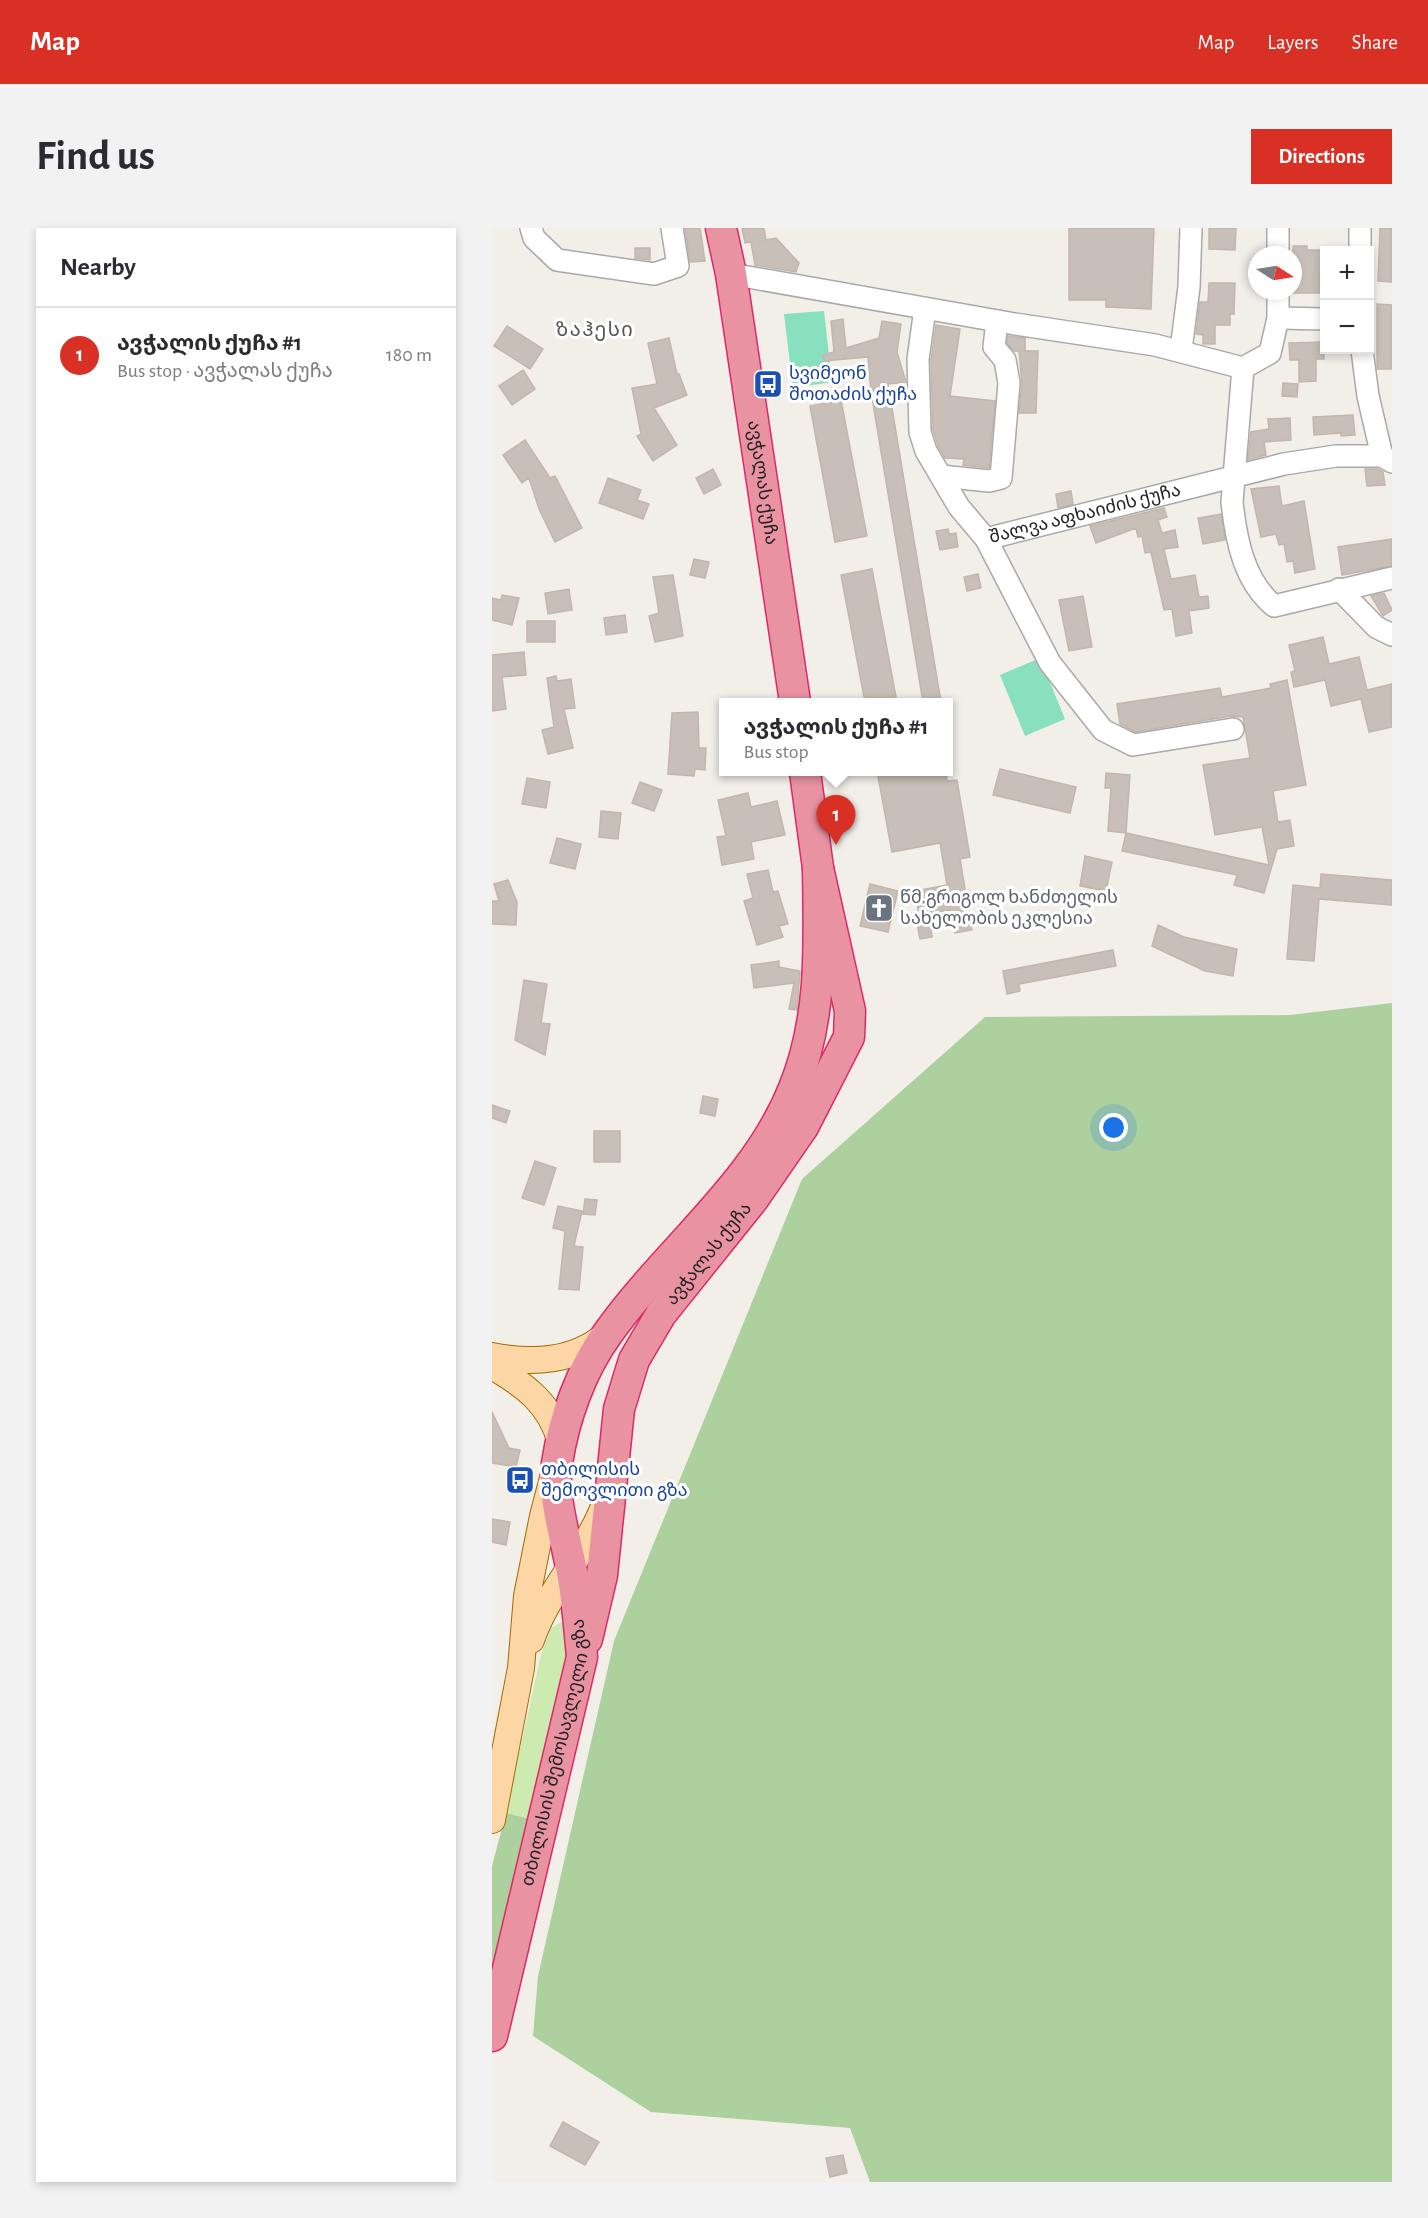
<!DOCTYPE html>
<meta charset="utf-8">
<style>
body{margin:0;font-family:"Alegreya Sans","Noto Sans Georgian",sans-serif;background:#f2f2f3;color:#2b2b33}
.controls{position:absolute;right:18px;top:18px;display:grid;overflow:hidden;border-radius:0px;box-shadow:0 3px 9px #0003}
.controls button{width:54px;height:54px;display:grid;place-items:center;padding:0;border:0;border-bottom:2px solid #e1e1e2;background:#fff;color:#2b2b33;font:30px sans-serif}
.compass{position:absolute;left:756px;top:18px;width:54px;height:54px;border-radius:50%;background:#fff;box-shadow:0 3px 9px #0003;rotate:102deg}
.you{position:absolute;left:622px;top:900px;width:21px;height:21px;margin:-15px;border:4px solid #fff;border-radius:50%;background:#1a73e8;box-shadow:0 0 0 9px #1a73e833}
.badge{display:grid;place-items:center;width:39px;height:39px;border-radius:50%;background:#d93025;color:#fff;font-size:20px;font-weight:700}
.pin{position:absolute;translate:-50% -50px;filter:drop-shadow(0 2px 3px #0008)}
.pin::after{content:'';position:absolute;top:32px;width:21px;height:18px;background:inherit;clip-path:polygon(0 0,100% 0,50% 100%)}
.popup{position:absolute;left:227px;top:470px;width:234px;height:78px;box-sizing:border-box;display:grid;place-content:center;border-radius:0px;background:#fff;filter:drop-shadow(0 2px 4px #0005);font-size:20px;white-space:nowrap;color:#7c7c81}
.popup b{font-size:22px;color:#2b2b33}
.popup::after{content:'';position:absolute;left:50%;top:100%;margin-left:-12px;border:12px solid transparent;border-top-color:#fff}
.list{margin:0;padding:0;list-style:none}
h2{display:flex;justify-content:space-between;align-items:center;height:78px;margin:0;padding:0 24px;font-size:26px}
h2 small{font-size:20px;font-weight:400;color:#7c7c81}
.list li{display:grid;grid-template-columns:39px 1fr auto;gap:18px;align-items:center;box-sizing:border-box;height:96px;padding:0 24px;border-top:2px solid #e1e1e2}
.list b{display:block;font-size:22px;white-space:nowrap}
.list p{margin:0;font-size:20px;white-space:nowrap;color:#7c7c81}
.list em{font-size:20px;font-style:normal;color:#7c7c81}
.map{position:relative;flex:none;width:900px;height:1954px;overflow:hidden;border-radius:0px}
header{display:flex;align-items:center;gap:36px;box-sizing:border-box;height:84px;padding:0 30px;background:#d93025;color:#fff}
header strong{font-size:28px}
nav{display:flex;gap:33px;margin-inline-start:auto;font-size:21px}
.intro{display:flex;align-items:center;justify-content:space-between;box-sizing:border-box;height:144px;padding:0 36px}
h1{margin:0;font-size:42px}
.button{padding:15px 27px;border-radius:0px;background:#d93025;color:#fff;font-size:21px;font-weight:700}
main{display:flex;gap:36px;padding:0 36px}
aside{flex:1;background:#fff;border-radius:0px;box-shadow:0 3px 9px #0003}
.map>svg:first-child{display:block}
</style>
<header>
<strong>Map</strong>
<nav><a>Map</a><a>Layers</a><a>Share</a></nav>
</header>
<div class="intro"><h1>Find us</h1><a class="button">Directions</a></div>
<main>
<aside>
<h2>Nearby<small></small></h2>
<ul class="list">
<li><span class="badge">1</span><div><b>ავჭალის ქუჩა #1</b><p>Bus stop · ავჭალას ქუჩა</p></div><em>180 m</em></li>
</ul>
</aside>
<div class="map">
<svg width="900" height="1954" viewBox="0 0 900 1954">
<rect width="100%" height="100%" fill="#f2efe9"/>
<path fill="#cdebb0" d="M69 1394 76 1397V1436L42 1592 14 1585 49 1426 59 1400Z"/>
<path fill="#add19e" d="M900 775V1954H378L358 1900 159 1884 41 1808 46 1748 122 1413 310 951 493 789 798 787Z
M14 1585 42 1592 0 1771V1638Z"/>
<path fill="#88e0be" d="M332 83 340 154 301 160 292 86Z
M548 430 573 491 533 508 508 447Z"/>
<path fill="#c7bfb8" stroke="#c4b6ab" stroke-width="1.5" d="M193 0H208L213 33 198 34Z
M250 0H272L274 12 284 10 307 35 304 44 263 37 259 14 253 15Z
M577 0H662L659 81 614 79V72H577Z
M717 0H744L743 22 717 21Z
M888 0H900V54L886 53Z
M801 18H815V22H832V46H828V65H801Z
M143 20H158V32L143 30Z
M717 55H743L742 86H738V97H723V116H711V107L704 106 708 74H716Z
M885 76 900 77V141H885Z
M351 91 354 120 387 110 390 93 409 96 405 124 414 154 396 156 449 474H431L379 164 376 129 332 133 331 127 342 124 339 93Z
M444 97 468 101 458 168 503 173 497 240 471 237 472 231 453 230 446 218 441 202 439 132Z
M15 98 51 121 38 141 2 118Z
M516 108 533 110V123H546L544 185H527L530 156 527 123H522L515 115Z
M177 110 185 146H187L195 167 162 180 185 217 161 233 145 208 149 206 140 160 165 156 156 115Z
M832 114V131H824V153L807 154V132H798L797 115Z
M31 142 43 161 20 177 7 158Z
M791 155 806 156 805 169 790 168Z
M349 172 375 308 343 314 318 178Z
M861 187 863 207 849 208V205L822 207 821 189Z
M798 190 799 212 772 214 774 227 756 232 759 204 777 201 776 191Z
M33 212 58 250 63 248 90 300 63 314 47 281 37 250 30 255 11 227Z
M221 241 229 257 212 266 204 250Z
M873 241H886L891 244 893 257 875 258Z
M116 250 149 262 145 272 157 276 151 291 107 275Z
M787 258 790 278 812 273 823 341 803 345 801 333 795 334 792 316 787 317 784 306 769 309 759 261Z
M579 263 581 276 566 280 564 266Z
M672 280 675 289 666 292 670 305 683 302 686 319 672 321 679 351 703 347 707 369 716 368 717 380 697 383 700 405 684 408 680 381 672 382 659 324 653 325 650 308 646 309 644 300 604 315 598 298Z
M729 286 733 312 711 316 706 290Z
M456 301 457 306 464 305 466 319 448 322 444 303Z
M900 311V338L850 347 846 319Z
M202 331 217 334 213 350 198 347Z
M380 341 405 474H373L349 347Z
M486 346 489 360 475 363 472 349Z
M181 347 191 408 163 414 157 388 167 385 161 349Z
M77 361 80 382 56 386 53 365Z
M892 365 900 382 891 388 879 368Z
M10 367 27 370 20 397 0 392V370L9 372Z
M591 368 600 419 577 423 567 372Z
M133 387 135 404 114 407 112 390Z
M35 393H63V414H35Z
M831 409 837 436 867 429 875 462 900 456V499L877 504 869 471 839 478 833 452 802 459 799 444 803 443 797 417Z
M32 424 34 447 10 449 14 481 0 483V427Z
M64 448 65 453 79 451 83 480 72 481 81 520 56 526 50 502 62 499 55 450Z
M795 452 814 557 781 563 786 594 798 592 802 618 785 621 772 665 742 657 745 647 630 623 634 605 777 637 770 599 723 607 711 537 758 530 751 489 739 488 643 504 628 496 625 476 728 460 730 469 779 460 778 456Z
M206 484 207 520H214L213 542 203 541 202 548 176 546 180 485Z
M508 541 584 559 578 585 501 567Z
M385 543H454L455 553 465 552 478 629 468 631 480 702 463 705 459 682 427 687 423 663 455 657 448 615 400 624Z
M614 545 638 547 634 605 616 603 619 560H613Z
M35 550 58 554 54 580 30 576Z
M148 554 170 562 162 583 140 575Z
M256 565 259 579 285 573 293 607 259 614 262 631 230 637 225 609 234 608 226 572Z
M109 583 129 585 126 611 107 609Z
M65 610 89 616 83 641 58 635Z
M593 628 620 634 614 663 588 658Z
M276 642 281 664 286 663 296 696 287 698 291 709 265 717 252 673 261 670 255 646Z
M829 646 900 652V677L827 671 822 733 795 731 801 657 828 660Z
M16 652 25 674 24 697 0 696V673H7L2 656Z
M378 656 406 663 396 704 368 698Z
M438 693 440 709 428 711 425 695Z
M666 697 692 709 745 721 741 748 713 743 660 718Z
M621 722 624 738 527 756 528 763 515 766 511 743Z
M287 733V739L308 743 305 782 297 781 302 755 262 760 259 737Z
M32 752 55 756 49 795 58 796 53 827 23 812Z
M211 868 226 871 223 888 208 885Z
M0 877 18 883 14 895 0 890Z
M102 903H128V934H102Z
M43 933 64 940 52 977 30 970Z
M93 971 105 972 103 987 91 986Z
M66 978 90 983 82 1018 91 1019 87 1062 67 1061 73 1003 61 1000Z
M0 1184 17 1220 28 1222 24 1239 0 1235Z
M0 1291 18 1294 14 1317 0 1314Z
M71 1894 107 1914 93 1937 58 1918Z
M351 1927 355 1945 338 1949 334 1930Z"/>
<g fill="none" stroke-linecap="round" stroke-linejoin="round">
<g stroke="#a9a9a9" stroke-width="24">
<g id="minor">
<path d="M39 0 42 10 65 32 162 46 186 38 180 0"/>
<path d="M868 22V0"/>
<path d="M786 27V0"/>
<path d="M239 46 523 96 663 117 751 140 778 125 786 90V63"/>
<path d="M433 81 426 131 428 204 434 223 467 279 494 311 558 435 611 502 641 517 741 501"/>
<path d="M786 90 832 91"/>
<path d="M689 122 697 59 699 0"/>
<path d="M870 122 876 168 890 228"/>
<path d="M751 140 740 274C744 312 752 353 782 378L900 350"/>
<path d="M449 248 497 253 509 250 517 155 513 132 502 119 505 93"/>
<path id="s1" d="M494 311 792 236 844 228H890L900 234"/>
<path d="M847 361 884 399 900 407"/>
</g>
</g>
<g stroke="#a06b00" stroke-width="28">
<path id="major" d="M0 1128C41 1136 81 1134 114 1107
M0 1138C33 1157 59 1176 69 1215
M39 1412C56 1362 95 1324 113 1276
M0 1592 29 1440 35 1368 51 1288 61 1250"/>
</g>
<g stroke="#dc2a67" stroke-width="33">
<g id="highway">
<path id="s2" d="M229 0 239 46 303 474"/>
<path id="s3" d="M95 1411 110 1347 127 1181 142 1132 169 1086 262 970 311 899 357 809 358 783 326 640 313 544"/>
<path id="s4" d="M0 1808 90 1429C87 1398 85 1368 79 1339 73 1308 60 1267 65 1235 72 1190 89 1142 116 1105 175 1022 264 956 302 860 331 789 327 715 326 640"/>
</g>
</g>
<use href="#minor" stroke="#fff" stroke-width="21"/>
<use href="#major" stroke="#fcd6a4" stroke-width="26"/>
<use href="#highway" stroke="#e892a2" stroke-width="30"/>
</g>
<defs>
<g id="bus-square" transform="scale(1.5)"><rect x="-9" y="-9" width="18" height="18" rx="4" fill="#1a4fb4" stroke="#fff"/><path d="M-5-6H5V4H4V6H2V4H-2V6H-4V4H-5ZM-3.5-4V0h7V-4ZM-3.5 1.2v1.5H-2V1.2ZM2 1.2v1.5H3.5V1.2Z" fill="#fff"/></g>
<g id="church-square" transform="scale(1.5)"><rect x="-9" y="-9" width="18" height="18" rx="4" fill="#6b7280" stroke="#fff"/><path d="M-1.2-6h2.4v3.5h3.3v2.4h-3.3V6h-2.4V-.1h-3.3v-2.4h3.3Z" fill="#fff"/></g>
</defs>
<g fill-rule="evenodd">
<use href="#bus-square" x="276" y="156"/>
<use href="#church-square" x="387" y="680"/>
<use href="#bus-square" x="28" y="1252"/>
</g>
<g text-anchor="middle" dominant-baseline="central" stroke-width="6" stroke-linejoin="round" paint-order="stroke">
<g font-size="18" fill="#164399" stroke="#fff" text-anchor="start">
<text x="297" y="146">სვიმეონ<tspan x="297" dy="21">შოთაძის ქუჩა</tspan></text>
<text x="49" y="1242">თბილისის<tspan x="49" dy="21">შემოვლითი გზა</tspan></text>
</g>
<g font-size="18" fill="#222" stroke="#fff">
<text stroke="none"><textPath href="#s2" startOffset="258">ავჭალას ქუჩა</textPath></text>
<text stroke="none"><textPath href="#s1" startOffset="102">შალვა აფხაიძის ქუჩა</textPath></text>
<text stroke="none"><textPath href="#s3" startOffset="414">ავჭალას ქუჩა</textPath></text>
<text stroke="none"><textPath href="#s4" startOffset="291">თბილისის შემოსავლელი გზა</textPath></text>
</g>
<g font-size="18" fill="#5b616d" stroke="#fff" text-anchor="start">
<text x="408" y="670">წმ.გრიგოლ ხანძთელის<tspan x="408" dy="21">სახელობის ეკლესია</tspan></text>
</g>
<g font-size="20" letter-spacing="1.5" fill="#555" stroke="#fff">
<text x="103" y="102">ზაჰესი</text>
</g>
</g>
</svg>
<div class="controls">
<button>+</button>
<button>−</button>
</div>
<svg class="compass" viewBox="-18 -18 36 36"><path d="M0-13l5 13h-10z" fill="#e53935"/><path d="M0 13l5-13h-10z" fill="#7c7c81"/></svg>
<div class="you"></div>
<div class="pin badge" style="left:344px;top:617px">1</div>
<div class="popup"><b>ავჭალის ქუჩა #1</b>Bus stop</div>
</div>
</main>
